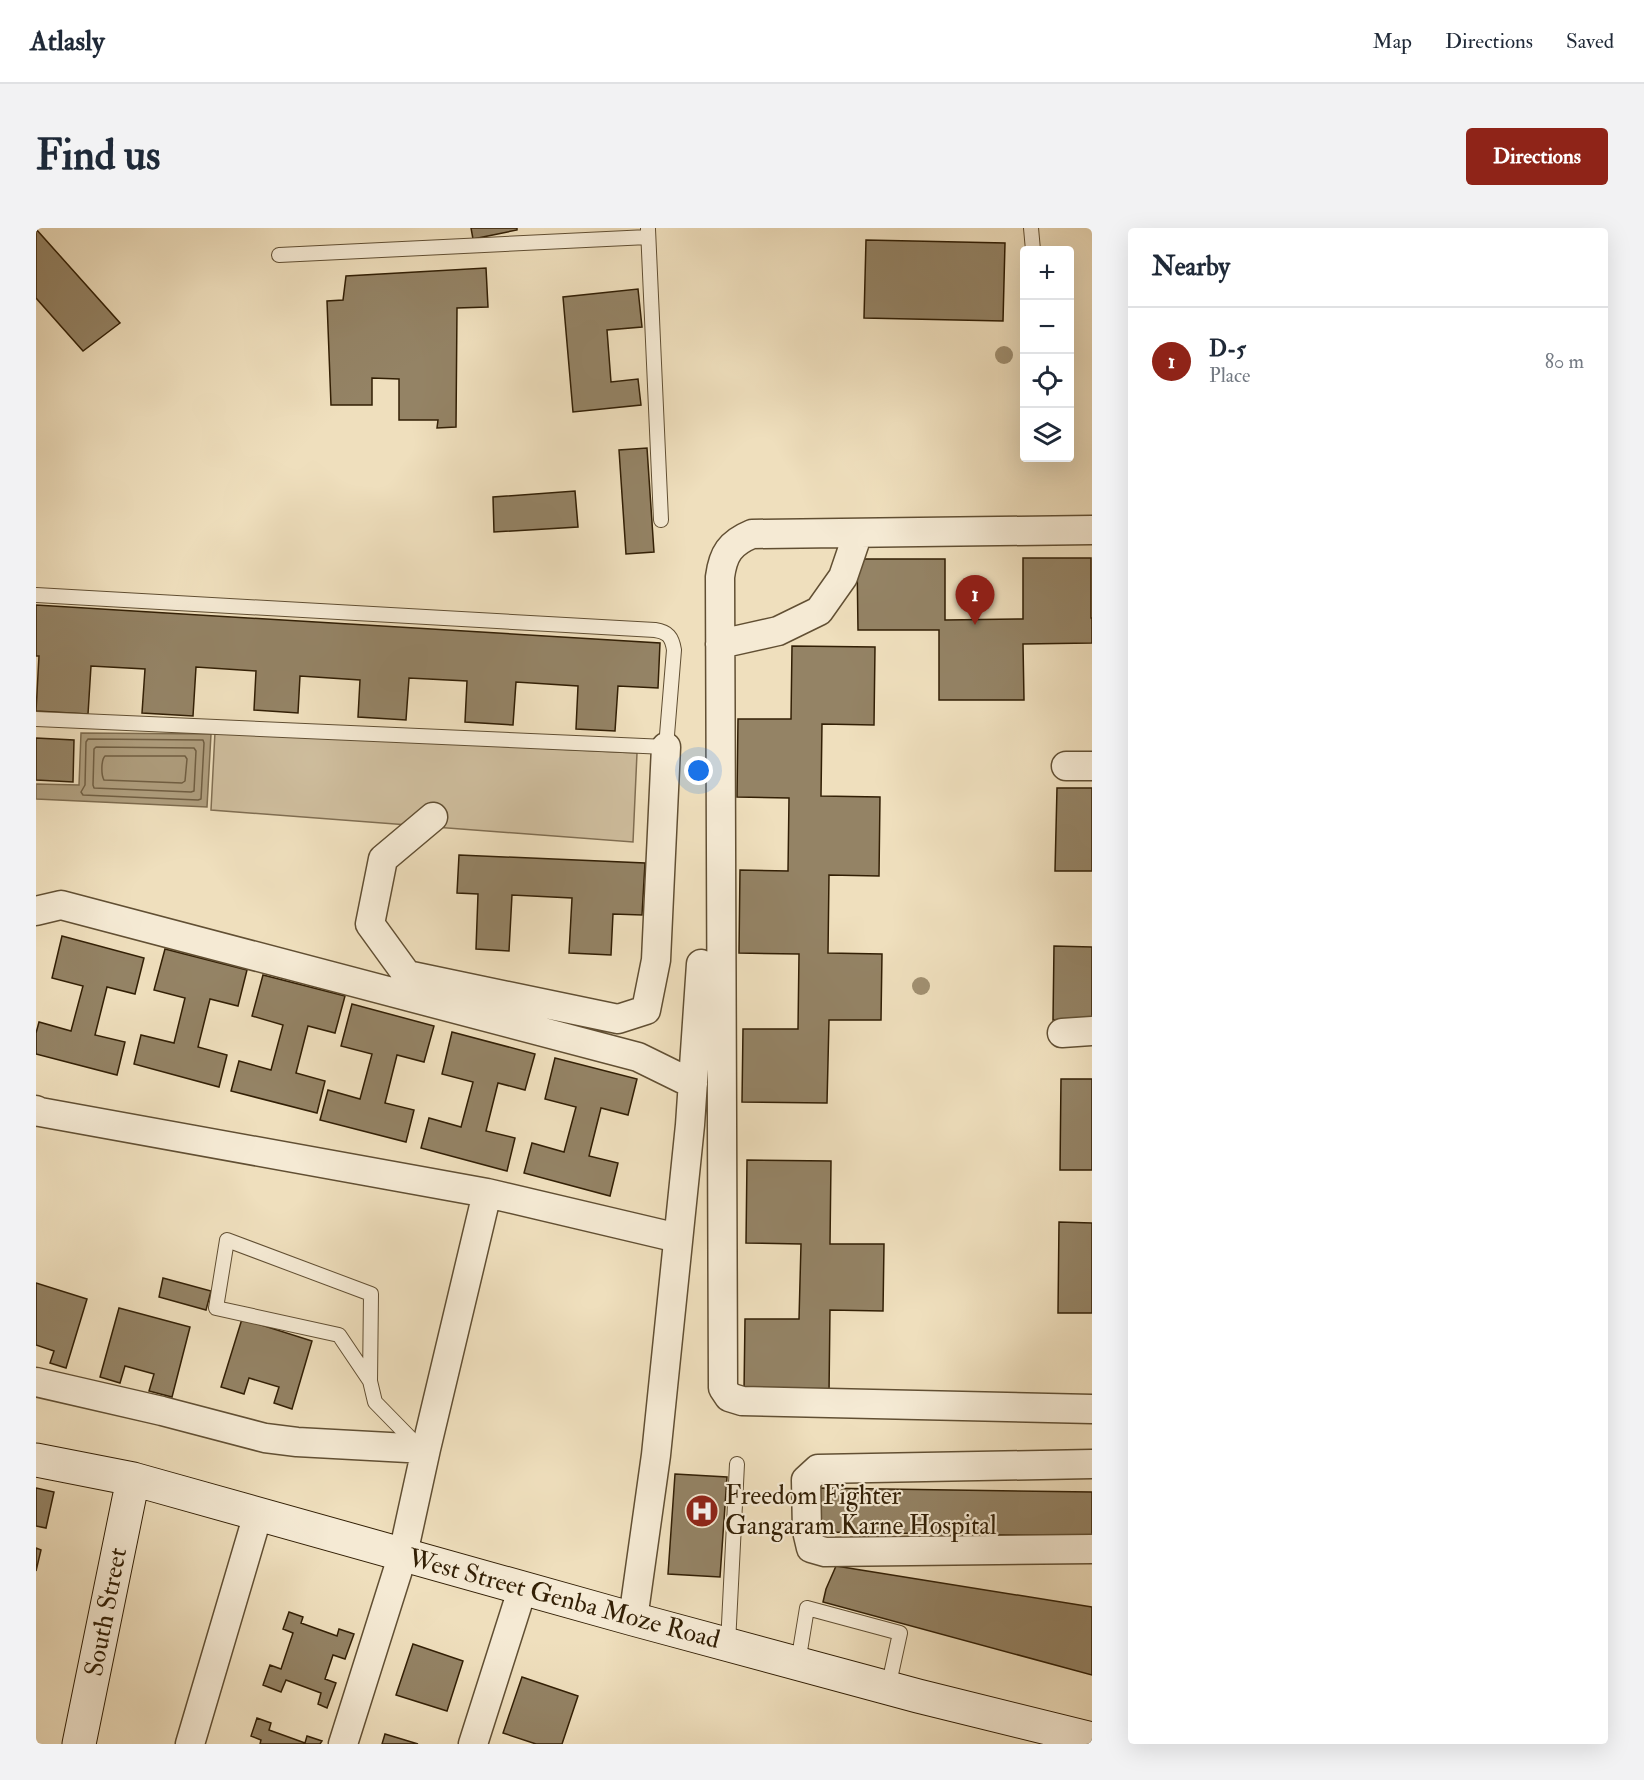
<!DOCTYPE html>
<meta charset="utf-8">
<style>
body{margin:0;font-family:"IM FELL Double Pica",serif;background:#f2f2f3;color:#1f2937}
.controls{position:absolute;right:18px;top:18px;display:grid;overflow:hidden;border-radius:6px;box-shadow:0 6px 24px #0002}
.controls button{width:54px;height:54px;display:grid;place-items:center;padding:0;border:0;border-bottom:2px solid #e0e1e3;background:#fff;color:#1f2937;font:30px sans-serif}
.you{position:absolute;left:663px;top:543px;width:21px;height:21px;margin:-15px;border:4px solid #fff;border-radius:50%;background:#1a73e8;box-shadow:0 0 0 9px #1a73e833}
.badge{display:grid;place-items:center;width:39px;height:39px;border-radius:50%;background:#8f2418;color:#fff;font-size:20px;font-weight:700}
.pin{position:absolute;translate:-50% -50px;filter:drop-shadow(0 2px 3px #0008)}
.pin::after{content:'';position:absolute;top:32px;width:21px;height:18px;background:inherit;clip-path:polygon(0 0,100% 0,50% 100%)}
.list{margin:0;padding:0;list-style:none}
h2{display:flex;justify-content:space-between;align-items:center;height:78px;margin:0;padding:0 24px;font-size:26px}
h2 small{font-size:20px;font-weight:400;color:#747a83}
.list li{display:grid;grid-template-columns:39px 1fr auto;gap:18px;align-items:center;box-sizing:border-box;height:108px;padding:0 24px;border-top:2px solid #e0e1e3}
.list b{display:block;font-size:22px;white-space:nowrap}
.list p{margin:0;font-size:20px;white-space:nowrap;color:#747a83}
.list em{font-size:20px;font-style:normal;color:#747a83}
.icon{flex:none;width:33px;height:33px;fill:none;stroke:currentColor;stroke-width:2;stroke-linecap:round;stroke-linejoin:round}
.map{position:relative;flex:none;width:1056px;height:1516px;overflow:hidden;border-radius:6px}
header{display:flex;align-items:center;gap:36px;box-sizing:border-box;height:84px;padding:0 30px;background:#fff;border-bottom:2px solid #e0e1e3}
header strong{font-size:28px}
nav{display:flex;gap:33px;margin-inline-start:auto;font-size:21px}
.intro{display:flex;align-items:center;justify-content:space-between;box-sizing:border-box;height:144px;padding:0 36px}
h1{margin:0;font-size:42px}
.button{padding:15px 27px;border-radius:6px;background:#8f2418;color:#fff;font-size:21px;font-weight:700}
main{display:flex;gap:36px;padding:0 36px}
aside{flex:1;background:#fff;border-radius:6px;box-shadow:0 6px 24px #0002}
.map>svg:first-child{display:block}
</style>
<header>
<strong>Atlasly</strong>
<nav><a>Map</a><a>Directions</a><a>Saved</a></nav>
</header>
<div class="intro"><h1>Find us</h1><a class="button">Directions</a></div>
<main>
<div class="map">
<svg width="1056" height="1516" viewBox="0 0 1056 1516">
<rect width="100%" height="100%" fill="#efdfbd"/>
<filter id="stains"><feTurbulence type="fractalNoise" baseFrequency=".00333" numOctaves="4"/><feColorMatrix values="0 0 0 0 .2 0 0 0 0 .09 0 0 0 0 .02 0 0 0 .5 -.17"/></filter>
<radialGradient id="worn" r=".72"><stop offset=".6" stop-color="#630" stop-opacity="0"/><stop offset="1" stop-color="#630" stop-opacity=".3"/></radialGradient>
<path fill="#cfbe9e" stroke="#806e52" stroke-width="1.5" d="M179 504 601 525 597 614 175 582Z"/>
<path fill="#af9e7e" stroke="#7d6b4e" stroke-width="1.5" d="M45 505 175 506 171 579 0 571V556L43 557Z"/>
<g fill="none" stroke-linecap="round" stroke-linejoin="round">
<path stroke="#705e42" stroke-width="1.5" d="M52 511 167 512 168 515 165 571 162 572 47 567 45 564 49 557 50 514Z
M60 519 158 520 160 523 158 563 155 564 58 560 57 557 58 521Z
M69 528H149L151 531 149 553 146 555 68 552C65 547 65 532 69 528Z"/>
</g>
<path fill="#948365" stroke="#321f05" stroke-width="1.5" d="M435 0H481V2L437 11Z
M0 1 84 95 47 123 0 70Z
M830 12 969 15 967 93 828 90Z
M450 40 452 79 421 80 420 199 401 200 402 192H363V151L336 150V177H295L291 73 307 72 310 48Z
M602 61 606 99 571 102 575 154 602 151 605 177 537 184 527 69Z
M611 220 618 324 590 326 583 222Z
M539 263 542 299 458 304 457 269Z
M987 330H1055V390H1056V415L987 416 988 472H903V402H822L821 331H909V392L987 391Z
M0 377 624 415 622 460 582 458 579 503 540 501 542 458 480 454 477 497 429 494 431 453 373 450 370 492 322 489 324 452 264 448 262 485 218 482 220 443 160 439 157 488 106 485 109 441 55 438 52 486 0 483 3 428H0Z
M756 418 839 419 838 497 786 496 785 568 844 569 843 648 793 647 792 725 846 726 845 792H793L791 875 706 874 707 801H762L763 726 703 725 704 642 752 643 753 570 701 569 702 491H755Z
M0 510 38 512 37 554 0 552Z
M1021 560H1056V643H1019Z
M423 627 609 635 606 687 577 686 575 727 533 725 536 670 476 667 473 723 440 721 442 666 421 665Z
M26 708 108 730 99 766 71 759 59 807 89 814 81 847 0 826V805L3 794 35 803 47 758 16 750Z
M1018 718 1056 719V792H1017Z
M129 721 211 742 202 778 174 771 162 819 191 827 183 859 98 836 105 807 138 815 149 770 118 762Z
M227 747 309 768 299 805 272 798 260 845 289 853 281 885 195 863 203 833 235 842 247 797 216 788Z
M316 776 398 798 388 834 361 827 349 875 378 882 370 914 284 892 292 862 324 871 336 826 305 818Z
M416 804 499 826 489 862 462 855 450 903 479 910 471 943 385 920 393 890 425 899 437 854 406 846Z
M519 830 601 851 592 887 565 880 553 928 582 935 574 968 488 945 496 915 528 924 540 879 509 871Z
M1025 851H1056V942H1024Z
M711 932 795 933 794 1016H848L847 1083 794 1082 793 1166 708 1164 709 1091H763L765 1016 710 1015Z
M1023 994 1056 995V1085H1022Z
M127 1050 175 1063 170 1082 123 1069Z
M0 1055 51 1071 30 1140 14 1135 18 1123 0 1117Z
M83 1080 154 1099 136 1169 113 1163 118 1146 89 1138 84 1155 64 1149Z
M206 1091 276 1113 256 1181 238 1175 243 1159 213 1150 208 1166 185 1159Z
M639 1246 691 1249 684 1349 632 1346Z
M0 1260 18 1264 10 1300 0 1298Z
M782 1260 1056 1264V1308L782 1304Z
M0 1320 5 1322 0 1343Z
M800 1338 1056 1379V1447L787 1374 790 1361Z
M253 1384 267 1389 265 1395 301 1408 303 1401 318 1406 309 1431 297 1427 289 1451 300 1455 291 1480 282 1476 285 1465 250 1452 245 1464 227 1457 234 1437 245 1441 257 1405 247 1401Z
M377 1416 427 1433 411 1483 360 1467Z
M486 1449 542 1468 526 1516H500L467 1505Z
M221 1490 235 1495 233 1502 269 1515 271 1508 286 1513 284 1516H224L225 1512 215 1508Z
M349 1506 382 1516H346Z"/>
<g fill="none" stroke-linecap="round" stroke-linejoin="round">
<g stroke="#614f33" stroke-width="16">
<path id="lane" d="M995 0 997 22
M612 1 625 292
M243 27 612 9
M0 367 619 402C632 404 636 409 638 422L630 519 0 491
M334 1153 335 1066 191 1012 180 1080 303 1107 334 1153 339 1174 383 1219
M692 1416 701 1236
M762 1435 771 1380 864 1405 852 1460"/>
</g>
<g stroke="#614f33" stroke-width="31">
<path id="street" d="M1056 302 716 306C694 315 687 326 684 349L687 1160 693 1169 706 1173 1056 1181
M684 416 742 403 783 383 807 349 822 305
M1030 538H1056
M397 589 347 631 334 696 371 747 582 791 610 782 620 732 630 519
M0 683 25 677 602 829 657 856
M1026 805 1056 803
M0 882 4 884 451 965 642 1010
M0 1154 126 1183 229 1210 261 1214 390 1221
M1056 1236 782 1241 770 1252 771 1303 775 1320 789 1324 1056 1321
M597 1391 620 1227 654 897 665 736
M154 1516 222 1286
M307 1516 367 1326 390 1221 451 965
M437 1516 487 1359"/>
</g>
<g stroke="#321f05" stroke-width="35">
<path id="secondary" d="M0 1232 97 1251 597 1391 882 1468 1056 1511
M43 1516 97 1251"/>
</g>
<use href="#lane" stroke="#f5ead4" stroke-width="14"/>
<use href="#street" stroke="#f5ead4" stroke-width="28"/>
<use href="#secondary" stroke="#f5ead4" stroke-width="33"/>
</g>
<g fill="#a19071">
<circle cx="968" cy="127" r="9"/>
<circle cx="885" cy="758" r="9"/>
</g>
<defs>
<g id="hospital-disc" transform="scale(1.725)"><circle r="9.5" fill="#8f2418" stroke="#f5ead4"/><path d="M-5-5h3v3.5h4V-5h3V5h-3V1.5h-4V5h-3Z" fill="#fff"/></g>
</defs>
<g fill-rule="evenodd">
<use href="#hospital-disc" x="666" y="1283"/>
</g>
<g text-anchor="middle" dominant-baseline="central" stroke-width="4.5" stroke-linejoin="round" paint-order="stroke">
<g font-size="26" fill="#321f05" stroke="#f5ead4" text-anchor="start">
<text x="689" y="1268">Freedom Fighter<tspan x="689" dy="30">Gangaram Karne Hospital</tspan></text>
</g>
<g font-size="26" fill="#321f05" stroke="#f5ead4">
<text transform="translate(528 1371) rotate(15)">West Street Genba Moze Road</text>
<text transform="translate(70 1384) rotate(-79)">South Street</text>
</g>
</g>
<rect width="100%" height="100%" filter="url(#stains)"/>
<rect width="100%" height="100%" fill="url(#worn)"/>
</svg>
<div class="controls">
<button>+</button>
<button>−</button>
<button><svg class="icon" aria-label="locate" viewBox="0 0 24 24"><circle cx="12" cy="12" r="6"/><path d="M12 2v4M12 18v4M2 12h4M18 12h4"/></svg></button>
<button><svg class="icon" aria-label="layers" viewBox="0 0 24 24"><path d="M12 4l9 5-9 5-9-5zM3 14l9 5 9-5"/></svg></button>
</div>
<div class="you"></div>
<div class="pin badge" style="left:939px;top:397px">1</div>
</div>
<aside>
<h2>Nearby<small></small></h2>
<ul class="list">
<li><span class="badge">1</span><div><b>D-5</b><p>Place</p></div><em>80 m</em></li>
</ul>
</aside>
</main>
